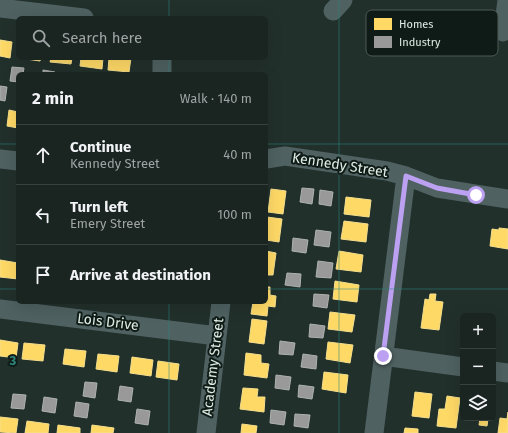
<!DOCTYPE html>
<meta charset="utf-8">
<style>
body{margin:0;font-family:"Fira Sans",sans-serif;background:#27302d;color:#f1f3f6}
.controls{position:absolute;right:12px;bottom:12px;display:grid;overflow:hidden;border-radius:6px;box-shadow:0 4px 16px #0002}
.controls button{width:36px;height:36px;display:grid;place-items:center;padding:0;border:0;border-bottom:1px solid #38413e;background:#1a2420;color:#f1f3f6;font:20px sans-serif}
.stop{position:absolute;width:12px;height:12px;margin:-9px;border:3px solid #bca0f2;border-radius:50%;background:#fff}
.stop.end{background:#bca0f2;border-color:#fff;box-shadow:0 1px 4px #0008}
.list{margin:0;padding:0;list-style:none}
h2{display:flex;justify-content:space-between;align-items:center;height:52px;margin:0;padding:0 16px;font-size:17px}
h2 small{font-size:13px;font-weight:400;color:#9fa4a5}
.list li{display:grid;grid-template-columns:26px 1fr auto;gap:12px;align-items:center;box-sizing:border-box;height:60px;padding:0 16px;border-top:1px solid #38413e}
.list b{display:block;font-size:15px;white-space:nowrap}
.list p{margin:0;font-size:13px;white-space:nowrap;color:#9fa4a5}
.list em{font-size:13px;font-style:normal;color:#9fa4a5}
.icon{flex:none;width:22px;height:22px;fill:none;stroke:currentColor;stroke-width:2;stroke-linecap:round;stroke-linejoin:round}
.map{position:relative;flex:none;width:508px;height:433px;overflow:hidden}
.search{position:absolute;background:#1a2420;box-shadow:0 4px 16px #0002;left:16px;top:16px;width:252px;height:44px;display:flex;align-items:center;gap:10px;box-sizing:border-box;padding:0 14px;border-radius:6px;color:#9fa4a5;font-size:15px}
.panel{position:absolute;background:#1a2420;box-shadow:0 4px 16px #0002;left:16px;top:72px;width:252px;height:232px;border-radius:6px}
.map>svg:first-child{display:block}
</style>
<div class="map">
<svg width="508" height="433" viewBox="0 0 508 433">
<rect width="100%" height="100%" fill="#22302b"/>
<path fill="#ffd966" stroke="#f5df8c" d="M0 40 12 42 10 58 0 56Z
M19 58H41L40 61Z
M51 58H72L71 64 50 62Z
M81 58H103L102 69 80 66Z
M109 58H131L129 72 108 70Z
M9 110 18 112V128L7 126Z
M271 189 286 191 283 214 268 212Z
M346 197 371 200 369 217 344 214Z
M267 217 282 219 279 242 266 240Z
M344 221 368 224 366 242 341 239Z
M499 228 508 229V249L490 246 492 229 499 230Z
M266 251 276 253 273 275H266Z
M339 251 363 255 361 272 336 269Z
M0 260 18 263V279L0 277Z
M335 281 359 285 357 302 333 299Z
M266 287H270V295L276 296 275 307 268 306 267 316 251 314 253 302H266Z
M430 294H436L435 301 443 302 439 330 421 328 425 299 429 300Z
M330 312 355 315 352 332 328 329Z
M252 319 267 321 264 344 249 342Z
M0 340 18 343 16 358 0 356Z
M328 342 353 345 350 363 326 359Z
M24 343 45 345 43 361 22 359Z
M65 349 86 351 84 367 63 364Z
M246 353 261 355V363L269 364 267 378 244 375Z
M98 354 119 356 117 372 96 369Z
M132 357 153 360 151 376 130 373Z
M158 361 179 364 177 380 156 377Z
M324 372 348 375 346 393 322 389Z
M243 388 258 389 257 397H265L264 412 240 409Z
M415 392 432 394 429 418 412 416Z
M447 396 460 398 456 428 437 426 439 409H445Z
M508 412V433H498L500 418 507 419Z
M0 417 18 419 16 433 0 432Z
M478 418H491V420L488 419 487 426 479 425 480 418Z
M27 421 49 424 48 433H25Z
M242 424 257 426 256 433H241Z
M58 425 80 428V433H57Z
M92 425 114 428 113 433H91Z
M405 428 418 429V433H404Z"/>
<path fill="#999" stroke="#adb2b0" d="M12 67 24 68 23 74H18V82L10 81Z
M43 70 55 72V74H43Z
M0 86 7 87 5 101 0 100Z
M302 188 314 189 312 204 300 202Z
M320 190 333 192 331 206 319 204Z
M316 230 331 232 329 247 314 245Z
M293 238 308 240 306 253 292 251Z
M318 261 333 263 331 278 316 277Z
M287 273 301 274 300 287 285 285Z
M314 294 329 295 327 308 313 306Z
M310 324 325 326 323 338 309 337Z
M280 341 295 343 293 355 279 354Z
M303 354 317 356 316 369 301 367Z
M276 375 291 377 289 390 275 388Z
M85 382 97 383 95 398 83 396Z
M299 385 314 387 312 399 298 397Z
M120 386 133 388 131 402 118 400Z
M13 394 26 395 24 409 11 408Z
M44 397 57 399 55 413 42 411Z
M76 402 89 404 87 418 74 416Z
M137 409 150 411 148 425 135 423Z
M271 410 286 412 284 425 270 423Z
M295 414 310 415 308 428 294 426Z"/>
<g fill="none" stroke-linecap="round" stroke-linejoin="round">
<path stroke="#4f6161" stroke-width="19" d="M0 8 84 18
M333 11 343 0
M503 32 507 0
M162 74V58
M0 159 18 161
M266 159 285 156 387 171 406 176 437 188 508 199
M0 309 217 336
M383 356 463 367
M493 371 508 373
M206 433 221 302
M374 433 406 176"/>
</g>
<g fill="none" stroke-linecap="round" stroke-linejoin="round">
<path stroke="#bca0f2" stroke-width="5" d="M383 356 406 176 437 188 476 195"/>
</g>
<path fill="none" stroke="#2e8880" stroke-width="1" stroke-opacity="0.55" d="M169 0V18M339 0V433M169 58V74M0 144H18M266 144H508M0 289H18M266 289H508M169 302V433"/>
<g text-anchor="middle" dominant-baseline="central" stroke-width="4" stroke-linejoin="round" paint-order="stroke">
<g font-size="14" fill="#ddece5" stroke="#0f1b16">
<text transform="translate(340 165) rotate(9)">Kennedy Street</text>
<text transform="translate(108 322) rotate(7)">Lois Drive</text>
<text transform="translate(213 367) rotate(-83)">Academy Street</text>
</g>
</g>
<rect x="366" y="10" width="132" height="46" rx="6" fill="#0f1b16" stroke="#4d5a54" stroke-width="1"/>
<rect x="374" y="18" width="18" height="12" fill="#ffd966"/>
<rect x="374" y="36" width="18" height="12" fill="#999"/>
<g font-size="11" fill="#ddece5">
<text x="399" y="28">Homes</text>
<text x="399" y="46">Industry</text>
</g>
<g font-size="13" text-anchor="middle" font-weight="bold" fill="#2e8880" stroke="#0f1b16" stroke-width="4" stroke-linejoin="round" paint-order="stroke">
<text x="13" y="365">3</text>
</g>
</svg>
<div class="controls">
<button>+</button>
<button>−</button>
<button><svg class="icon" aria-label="layers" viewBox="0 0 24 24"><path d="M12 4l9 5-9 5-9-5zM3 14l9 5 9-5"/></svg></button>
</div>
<div class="stop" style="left:476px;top:195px"></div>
<div class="stop end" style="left:383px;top:356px"></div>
<div class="search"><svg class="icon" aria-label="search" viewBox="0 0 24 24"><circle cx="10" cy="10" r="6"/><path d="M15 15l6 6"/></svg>Search here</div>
<section class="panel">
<h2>2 min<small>Walk · 140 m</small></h2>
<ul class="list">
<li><svg class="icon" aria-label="ahead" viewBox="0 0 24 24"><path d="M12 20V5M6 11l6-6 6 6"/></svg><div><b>Continue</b><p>Kennedy Street</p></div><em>40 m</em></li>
<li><svg class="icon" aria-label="left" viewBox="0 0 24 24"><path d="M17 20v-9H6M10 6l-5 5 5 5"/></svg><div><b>Turn left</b><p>Emery Street</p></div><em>100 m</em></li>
<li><svg class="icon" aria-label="arrive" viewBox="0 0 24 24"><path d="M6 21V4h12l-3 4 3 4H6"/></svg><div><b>Arrive at destination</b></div></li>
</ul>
</section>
</div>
